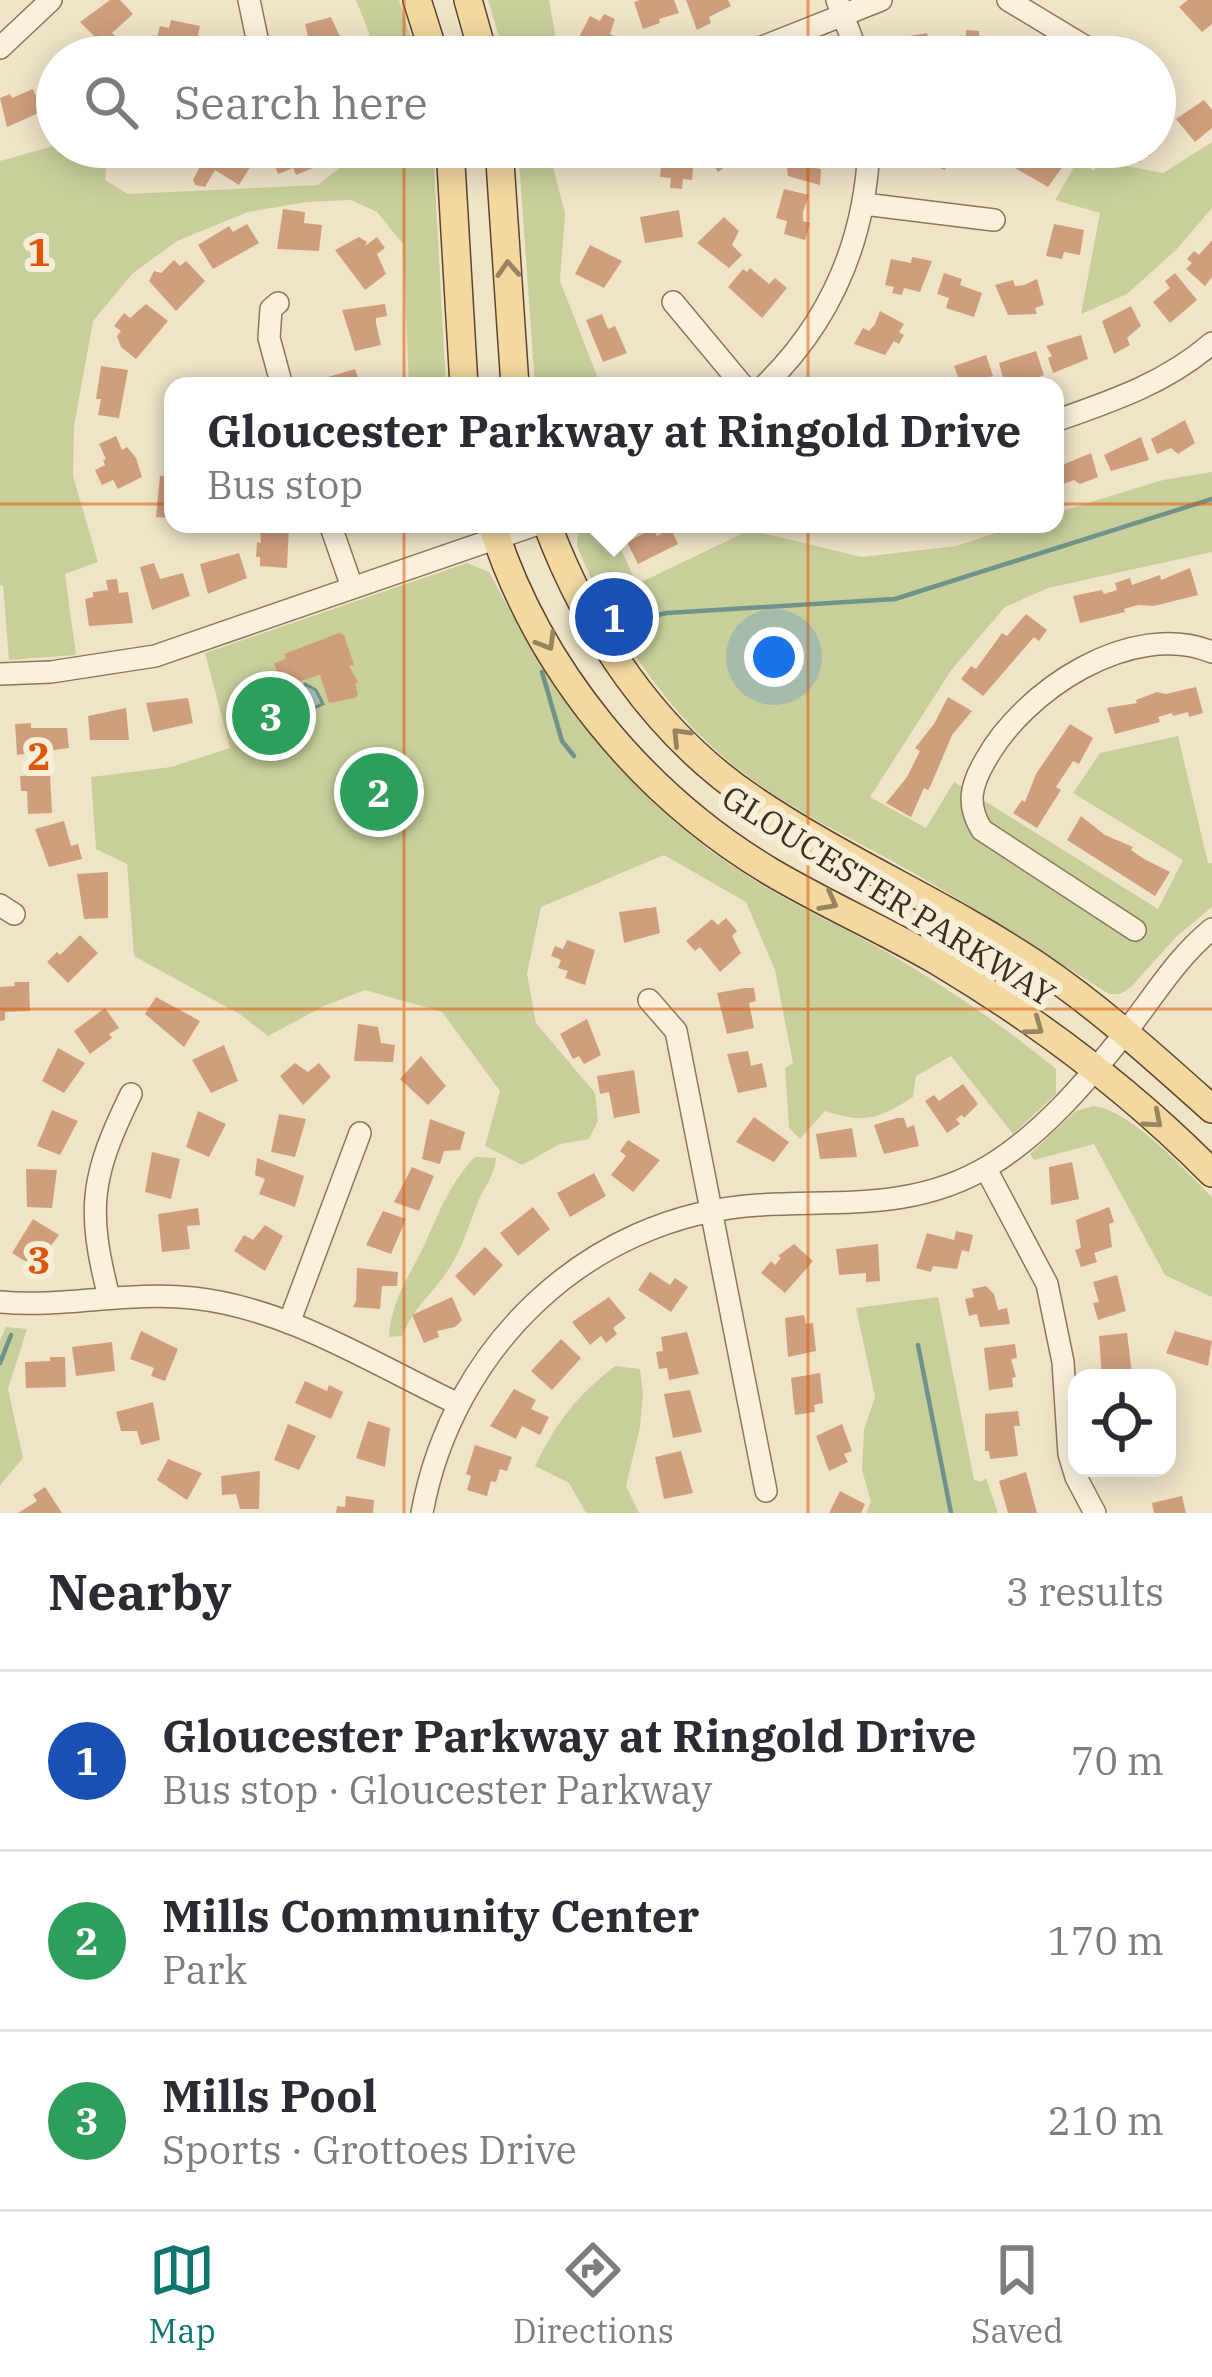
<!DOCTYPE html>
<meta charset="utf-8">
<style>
body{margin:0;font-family:"IBM Plex Serif",serif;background:#f7f7f7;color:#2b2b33}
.controls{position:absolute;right:36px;bottom:36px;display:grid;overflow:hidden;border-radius:24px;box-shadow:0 6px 30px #0003}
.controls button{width:108px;height:108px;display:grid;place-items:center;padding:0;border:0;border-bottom:3px solid #e1e1e2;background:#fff;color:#2b2b33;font:60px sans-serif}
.you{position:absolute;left:774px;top:657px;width:42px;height:42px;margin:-30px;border:9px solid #fff;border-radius:50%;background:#1a73e8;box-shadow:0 0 0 18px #1a73e833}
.badge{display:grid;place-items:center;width:78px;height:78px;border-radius:50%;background:#0f766e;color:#fff;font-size:39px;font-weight:700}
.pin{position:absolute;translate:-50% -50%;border:6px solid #fff;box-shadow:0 3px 12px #0006}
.popup{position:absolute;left:164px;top:377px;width:900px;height:156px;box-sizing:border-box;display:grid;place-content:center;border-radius:24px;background:#fff;filter:drop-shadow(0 3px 9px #0005);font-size:39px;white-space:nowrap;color:#7c7c81}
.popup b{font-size:45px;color:#2b2b33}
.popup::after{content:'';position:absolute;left:50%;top:100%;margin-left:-24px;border:24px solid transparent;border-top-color:#fff}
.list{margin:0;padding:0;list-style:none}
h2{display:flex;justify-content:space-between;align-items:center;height:156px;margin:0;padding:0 48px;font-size:51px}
h2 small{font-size:39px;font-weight:400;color:#7c7c81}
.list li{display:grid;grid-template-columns:78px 1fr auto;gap:36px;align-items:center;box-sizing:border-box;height:180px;padding:0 48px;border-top:3px solid #e1e1e2}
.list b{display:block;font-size:45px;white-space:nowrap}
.list p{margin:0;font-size:39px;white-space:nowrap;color:#7c7c81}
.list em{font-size:39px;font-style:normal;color:#7c7c81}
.icon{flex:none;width:66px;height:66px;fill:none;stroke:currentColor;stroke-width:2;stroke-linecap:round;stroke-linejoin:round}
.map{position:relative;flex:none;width:1212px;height:1513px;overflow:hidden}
.search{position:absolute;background:#fff;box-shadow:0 6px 30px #0003;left:36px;right:36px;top:36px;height:132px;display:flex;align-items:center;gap:30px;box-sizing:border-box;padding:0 42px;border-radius:66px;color:#7c7c81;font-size:45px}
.sheet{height:696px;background:#fff}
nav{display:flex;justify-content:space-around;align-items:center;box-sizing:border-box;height:168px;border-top:3px solid #e1e1e2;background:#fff;font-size:33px;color:#7c7c81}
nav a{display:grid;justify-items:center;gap:6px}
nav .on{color:#0f766e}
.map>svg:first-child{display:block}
</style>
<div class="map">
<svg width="1212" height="1513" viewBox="0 0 1212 1513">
<rect width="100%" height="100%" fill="#f0e4c8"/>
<path fill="#c9cf9b" d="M356 0H399L417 57H372L369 33Z
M488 0H549L559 57H505Z
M1212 142V208L1176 250 1127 294 1081 314 1100 213 1055 200 1078 160 1094 171 1100 161 1163 173Z
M57 145 127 147 107 159 105 180 128 194 318 185 366 147H433L446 386H409L403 244 377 212 351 200 307 202 248 212 177 241 132 274 93 321 74 426 73 476 98 562 65 574 76 655 9 660 3 586 0 585V161Z
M518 147H571L552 163 565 213 560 281 601 386H535Z
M1212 472V552L1048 588 1005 607 952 669 870 797 926 828 954 782 1158 909 1183 860 1073 793 1100 753 1178 736 1208 863H1212V907L1176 937 1131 987 1120 994H1109C1050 957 992 918 931 883 874 849 812 822 757 783 677 728 613 635 577 546L578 533 586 524H609L637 584 750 530 862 557 956 546 1023 524H1055V513L1163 480Z
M467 563 489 572C551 691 630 802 746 875 792 905 843 927 890 954 948 988 1005 1027 1056 1069V1094L1013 1134 951 1056 916 1076 913 1097C879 1119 864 1124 825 1111L800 1139 789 1128 785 1068 793 1063 775 970 746 902 664 855 541 907 527 974 536 1023 595 1093 598 1121 589 1139 560 1144 522 1165 485 1146 500 1091 442 1012 365 990 324 1006 268 1036 241 1015 134 956 127 864 96 849 91 777 171 767 230 748 205 653Z
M1093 1106C1131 1110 1185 1170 1212 1197V1297L1165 1275 1094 1144 1034 1160 1030 1154 1076 1111Z
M475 1157 496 1158C495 1176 484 1186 478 1202 468 1227 462 1251 446 1273 428 1299 415 1306 402 1336L389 1337C391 1298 412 1273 427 1239 441 1208 451 1182 475 1157Z
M938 1297 974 1480 981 1482 986 1478 998 1513H866L871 1502 862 1470 864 1430 875 1397 856 1308Z
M6 1327 27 1329 8 1389 23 1458 0 1485V1340Z
M615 1366 640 1369 643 1393 640 1427 626 1486 639 1513H586L569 1483 535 1466C558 1420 575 1398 615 1366Z"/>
<path fill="#a9c4bc" stroke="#6f938a" stroke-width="3" d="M266 682 289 697 301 692 305 684 316 690 323 704 304 712 293 739C275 744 272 735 263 725L270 746 252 752 237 707 257 700 256 688Z"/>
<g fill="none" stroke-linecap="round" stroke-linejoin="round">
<path stroke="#6f938a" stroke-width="4.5" d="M633 620 667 613 895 599 1212 499
M542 672 562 741 574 756
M918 1345 951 1513
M0 1363 11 1335"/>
</g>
<path fill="#cf9f7d" d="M110 0H120L133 14 112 33 120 41 109 51 80 22Z
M640 0H674L679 13 659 19 660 23 643 29 634 2Z
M686 0H728L731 6 709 17 711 23 697 30Z
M1188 0H1212V24L1202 32 1179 7Z
M604 14 615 19 610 34 622 41 615 56 579 37 590 16 600 21Z
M331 17 341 39 335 40 339 57H307L305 50 311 49 305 24Z
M171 20 200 26 193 57H163L166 44 156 42 160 26 169 28Z
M966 30 979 31V57H947L948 36H966Z
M927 33 934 57H909L908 52 913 51 910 36Z
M33 89 43 111 7 127 0 98 10 94 12 98Z
M1204 100 1212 110V128L1195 142 1176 119Z
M210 147H225L252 164 239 185 215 170 205 187 195 185 193 180Z
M267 147H312L320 165 296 175 293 168 278 174Z
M582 147H637L617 164 601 150 591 158Z
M651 147H667L666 152 694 155 692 180 683 179 682 189 670 188 671 178 660 177 661 167 650 166Z
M702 147H743L727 157 731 163 718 172Z
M819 147 815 168 821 169 820 185 788 176 785 148Z
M903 147H948L946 153 950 155 945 170 927 163 930 157 922 152Z
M967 147H1009L1001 164 965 152Z
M1028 147 1063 166 1048 187 1015 168Z
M1117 147H1151L1150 156 1141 155 1140 162 1115 158Z
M784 189 809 195 803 212V221L810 223 805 240 784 234 787 221 776 218Z
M283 209 305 212 304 223 322 225 319 251 277 249Z
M679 210 683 237 645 243 640 217Z
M724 217 739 231 732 245 742 255 729 268 697 243Z
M247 224 259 243 213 269 198 245 229 226 233 232Z
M1054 224 1084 230 1080 255 1064 252 1062 259 1046 256Z
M359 237 367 242 365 246 377 237 385 248 377 254 386 274 365 290 335 250Z
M1212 240V277L1205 286 1186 269 1192 263 1187 259 1194 251 1199 255Z
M590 245 622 261 604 288 575 274Z
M912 257 932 261 920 292 904 288 902 295 892 293 894 287 885 285 891 259 911 263Z
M174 260 180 266 186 261 205 281 176 311 149 281 154 271 161 273Z
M750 268 769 284 775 278 787 288 762 318 728 287 743 269 747 272Z
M944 273 962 279 960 285 982 293 974 317 946 308 949 298 937 294Z
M1175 273 1197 300 1170 323 1153 302 1170 288 1165 281Z
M1037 279 1044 305 1035 308 1037 314 1008 315 995 285 1013 280 1015 286 1024 285Z
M146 304 168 321 136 359 121 347 117 336 121 331 114 326 124 313 130 318Z
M385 304 387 316 376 318V323L381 345 355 351 342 310Z
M1131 306 1141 326 1127 338 1130 345 1114 354 1102 321Z
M880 311 904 324 899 332 904 335 899 344 894 341 885 355 854 344 863 328 869 331 875 324Z
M602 314 608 329 615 326 627 353 603 362 586 320Z
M1081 335 1088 359 1053 373 1048 358 1052 356 1046 346Z
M1036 351 1044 375 1018 386H1005L999 363Z
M986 355 993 376 983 379 984 384 949 386 960 382 954 366Z
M101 366 128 370 119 418 98 415 101 399H96Z
M355 369 361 386H328L325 378Z
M1185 420 1195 443 1178 454 1171 448 1157 454 1151 439Z
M116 436 122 450 127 447 136 458 142 477 118 489 113 480 102 485 95 470 105 465 103 460 106 459 99 444Z
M1141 437 1149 460 1111 471 1104 455Z
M1091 453 1098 477 1080 484 1074 480 1060 485 1055 468Z
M160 476 173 477 171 518 156 517Z
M260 524H289L287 568 260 566V557H256L257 542 261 543Z
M653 529 657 536 671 529 678 544 638 564 627 542Z
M239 553 247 578 208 594 200 564Z
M154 563 160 579 183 573 190 596 152 610 140 567Z
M1190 568 1198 595 1154 606 1138 605 1124 609 1125 612 1080 623 1073 596 1102 590 1104 594 1117 590 1115 583 1130 578 1132 585 1160 575 1161 580Z
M117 579 119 593 128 592 133 623 89 626 85 599 93 597V592L108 590 106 580Z
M1026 614 1047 630 1039 641 1034 637 983 696 961 679 971 666 976 669 1002 633 1007 636Z
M339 633 344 635 354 665 349 666 358 682 355 684 358 694 355 698 329 703 320 675 294 683 293 679 281 683 274 663 286 659 284 654Z
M1196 687 1203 713 1189 717 1188 712 1173 716 1172 713 1158 717 1160 722 1115 734 1107 708 1137 703 1136 700 1157 692 1166 694Z
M948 697 972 711 952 735 931 785 928 790 924 788 911 817 886 803 907 777 920 751 915 748 934 724Z
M188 698 193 723 153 732 146 703Z
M126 708 129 740H90L88 716Z
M31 723V728H67L69 748 17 755 15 724Z
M1070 724 1093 738 1079 764 1073 761 1056 787 1061 790 1037 828 1013 813 1022 800 1025 802 1036 774Z
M50 774 52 813 28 814 27 791H21L20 776Z
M1081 816 1105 835 1133 847 1131 850 1144 859 1170 872 1155 896 1067 840Z
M64 821 71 846 78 844 82 859 49 867 35 829Z
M108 872V918L84 919 77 874Z
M656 907 660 933 624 943 619 912Z
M726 918 737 931 732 936 741 953 720 972 700 947 695 951 686 941 712 919 718 925Z
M80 935 98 953 68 983 47 962 57 952 60 955Z
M567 940 595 950 585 985 565 978 568 971 558 968 561 960 551 956 555 946 563 949Z
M14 982H29L30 1011 5 1012V1020L0 1021V987L15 986Z
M745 988H754L756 1001 749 1003 754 1028 727 1034 717 993Z
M156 997 200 1021 184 1047 145 1014Z
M105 1008 119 1028 109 1034 112 1038 90 1054 74 1031Z
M587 1019 601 1055 584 1064 579 1056 573 1059 560 1034Z
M358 1024 378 1027 381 1043 395 1045 393 1062 354 1061Z
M224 1045 238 1081 211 1093 192 1060Z
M58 1048 85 1063 64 1093 42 1081Z
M748 1051 751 1066 762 1063 767 1087 738 1093 727 1054Z
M421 1056 446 1086 428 1105 400 1079Z
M295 1063 308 1072 319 1063 331 1077 303 1105 280 1076Z
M634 1070 640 1113 614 1118 609 1092 600 1094 597 1076Z
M963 1084 978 1104 964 1118 962 1115 956 1119 960 1124 947 1133 925 1101 934 1095 939 1101Z
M52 1110 78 1121 60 1155 37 1146Z
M198 1111 226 1124 209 1157 186 1147Z
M279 1114 306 1119 295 1157 271 1152Z
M754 1117 789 1142 774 1162 736 1142Z
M897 1118H904L907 1128 914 1125 919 1146 884 1154 874 1125Z
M430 1119 465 1132 460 1150 444 1151 440 1164 422 1159Z
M852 1128 857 1157 820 1159 816 1134Z
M628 1140 660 1160 633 1192 611 1175 626 1156 620 1151Z
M152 1152 180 1159 171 1199 145 1192Z
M257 1158 304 1176 295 1207 259 1194 265 1179 255 1175Z
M1072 1162 1079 1199 1051 1205 1049 1167Z
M412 1167 434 1176 419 1211 394 1202Z
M26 1169 57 1170 52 1208 27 1207Z
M594 1173 606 1196 570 1217 557 1193Z
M533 1207 550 1229 518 1256 500 1233Z
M1109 1207 1114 1222 1109 1224 1112 1247 1094 1253 1097 1262 1081 1267 1075 1250 1081 1248 1076 1220Z
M198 1208 200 1225 187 1226 190 1249 162 1252 158 1214Z
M383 1211 406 1219 391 1254 366 1245Z
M33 1219 59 1235 35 1267 12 1253Z
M265 1225 283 1236 265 1271 234 1251 244 1235 253 1240Z
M956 1231 973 1235 969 1252 962 1250 957 1269 933 1266 931 1272 916 1268 927 1233 954 1240Z
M794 1244 813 1261 785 1293 761 1273 771 1261 775 1265 781 1258 778 1256Z
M878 1244 880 1281 866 1282V1273L839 1275 836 1249Z
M485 1247 503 1265 474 1296 455 1276Z
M357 1268 398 1272 397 1286H382L380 1309 353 1307 356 1301Z
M650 1272 670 1285 675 1278 688 1287 671 1312 638 1290Z
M1117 1275 1126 1311 1098 1320 1093 1303 1099 1302 1093 1282Z
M986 1286 994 1294 998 1310 1007 1308 1010 1324 980 1327 977 1314 969 1316 965 1299 974 1297 972 1289Z
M452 1297 462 1320 455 1327 437 1331 439 1337 424 1343 412 1315Z
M609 1297 626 1318 613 1328 617 1334 606 1343 601 1336 590 1345 572 1322Z
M804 1315 806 1324 813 1323 816 1351 788 1357 785 1318Z
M141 1331 178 1349 165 1381 151 1376 154 1368 130 1359Z
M1175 1331 1212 1341 1208 1366 1166 1353Z
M687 1332 699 1374 669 1380 667 1368 659 1369 656 1352 663 1351 661 1337Z
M1127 1333 1132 1374 1102 1378 1099 1336Z
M561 1339 581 1358 552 1390 531 1371Z
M112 1342 115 1371 76 1376 72 1347Z
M1015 1344 1017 1358 1011 1359 1016 1377 1012 1378 1013 1387 989 1390 984 1348Z
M50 1357H65L66 1387 26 1388 25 1362 50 1361Z
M820 1373 823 1403 814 1405 815 1412 795 1415 791 1378Z
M305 1381 327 1391 329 1385 343 1392 331 1419 295 1403Z
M514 1389 536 1400 531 1409 549 1417 540 1435 522 1426 516 1439 490 1426Z
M690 1390 702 1432 673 1438 664 1394Z
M153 1402 160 1440 141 1445 137 1431H121L116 1412Z
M1018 1411 1020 1426H1014L1018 1456 990 1459 989 1451H985V1414Z
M368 1421 390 1428 385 1467 356 1458Z
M288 1424 316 1436 299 1470 274 1460Z
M842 1424 852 1451 844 1454 848 1462 829 1471 816 1436Z
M475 1445 512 1457 507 1471 500 1469 496 1482 491 1481 487 1496 467 1490 471 1476 466 1474Z
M681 1451 693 1493 664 1499 655 1457Z
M168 1459 202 1473 187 1500 157 1480Z
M260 1471 259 1509H240L236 1494 222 1495 221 1476Z
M1026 1472 1037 1513H1008L999 1481Z
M45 1487 62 1513H18L37 1501 33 1495Z
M840 1491 865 1504 861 1513H829Z
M346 1496 374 1500 373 1513H336L337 1506 345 1507Z
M1182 1496 1186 1513H1154L1152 1503Z"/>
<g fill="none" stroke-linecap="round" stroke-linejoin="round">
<g stroke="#8d765c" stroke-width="24">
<path id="minor" d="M249 0 258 43 256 57
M837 0 859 57
M1008 0 1099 55 1119 57
M0 48 51 0
M737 57 881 0
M864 204 994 220
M673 302 743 386
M278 303 271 309 269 338 282 386
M764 386C831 321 865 240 869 147
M1055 421C1112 401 1166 383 1212 343
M330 524 352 587
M0 674 51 672 155 656 538 524
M0 905 14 914
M1135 930 982 830C966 805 971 785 985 761 1023 691 1131 619 1212 652
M649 1000 676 1031 766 1491
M986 1169 1047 1284 1063 1362 1069 1454 1076 1477 1095 1513
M109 1297C86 1208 91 1176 131 1094
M0 1302C64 1308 128 1291 193 1298 287 1308 372 1363 456 1403
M289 1323 360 1133
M422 1513C452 1348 587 1216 758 1205 839 1200 914 1211 989 1166 1042 1134 1086 1082 1125 1033 1153 998 1176 958 1212 929"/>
</g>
<g stroke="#5b4430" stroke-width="30">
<path id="major" d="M417 0 435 57
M468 0 484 57
M450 147 464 386
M499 147 515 386
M492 524C537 668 642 795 771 872 825 904 884 930 939 962 1036 1020 1132 1092 1212 1173
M547 524C587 631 655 733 751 798 842 860 944 903 1035 964 1099 1007 1155 1058 1212 1109"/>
</g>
<use href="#minor" stroke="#faf1dc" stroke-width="21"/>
<use href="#major" stroke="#f3d9a0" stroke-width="27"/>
</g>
<defs><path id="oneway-chevron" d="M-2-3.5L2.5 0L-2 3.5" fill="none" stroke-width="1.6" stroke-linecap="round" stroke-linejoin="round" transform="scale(3)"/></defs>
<g stroke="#988460">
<use href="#oneway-chevron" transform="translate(508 269) rotate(-93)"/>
<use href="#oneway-chevron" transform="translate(547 642) rotate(59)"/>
<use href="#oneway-chevron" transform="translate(680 736) rotate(-134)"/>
<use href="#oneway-chevron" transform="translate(829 902) rotate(28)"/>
<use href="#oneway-chevron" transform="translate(1035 1027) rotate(36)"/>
<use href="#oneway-chevron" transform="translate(1154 1120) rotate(41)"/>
</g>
<path fill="none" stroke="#df570d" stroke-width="3" stroke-opacity="0.55" d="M404 0V57M808 0V57M404 147V1513M808 147V1513M0 504H1212M0 1009H1212"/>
<g text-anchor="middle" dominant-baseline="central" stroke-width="12" stroke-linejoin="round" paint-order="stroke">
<g font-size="33" fill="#3d2e20" stroke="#f7eed8">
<text transform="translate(889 895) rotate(32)">GLOUCESTER PARKWAY</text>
</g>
</g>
<g font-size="39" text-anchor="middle" font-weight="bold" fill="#df570d" stroke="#f7eed8" stroke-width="12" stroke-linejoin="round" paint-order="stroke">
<text x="39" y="266">1</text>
<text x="39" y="770">2</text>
<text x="39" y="1274">3</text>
</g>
</svg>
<div class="controls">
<button><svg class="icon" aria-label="locate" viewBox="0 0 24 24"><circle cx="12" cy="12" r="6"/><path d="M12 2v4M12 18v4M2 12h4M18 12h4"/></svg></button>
</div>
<div class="you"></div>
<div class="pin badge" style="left:614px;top:617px;background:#1a4fb4">1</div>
<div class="popup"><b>Gloucester Parkway at Ringold Drive</b>Bus stop</div>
<div class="pin badge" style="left:379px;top:792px;background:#2e9e5b">2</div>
<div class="pin badge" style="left:271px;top:716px;background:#2e9e5b">3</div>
<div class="search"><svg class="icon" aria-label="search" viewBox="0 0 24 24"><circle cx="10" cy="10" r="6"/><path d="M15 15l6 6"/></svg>Search here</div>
</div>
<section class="sheet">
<h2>Nearby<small>3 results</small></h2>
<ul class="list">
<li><span class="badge" style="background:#1a4fb4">1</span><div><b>Gloucester Parkway at Ringold Drive</b><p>Bus stop · Gloucester Parkway</p></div><em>70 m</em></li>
<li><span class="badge" style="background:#2e9e5b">2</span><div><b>Mills Community Center</b><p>Park</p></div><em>170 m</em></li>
<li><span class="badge" style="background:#2e9e5b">3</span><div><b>Mills Pool</b><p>Sports · Grottoes Drive</p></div><em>210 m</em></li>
</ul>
</section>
<nav>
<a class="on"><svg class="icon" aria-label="map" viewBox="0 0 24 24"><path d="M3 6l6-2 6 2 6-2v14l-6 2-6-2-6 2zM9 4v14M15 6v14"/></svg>Map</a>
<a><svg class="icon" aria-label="directions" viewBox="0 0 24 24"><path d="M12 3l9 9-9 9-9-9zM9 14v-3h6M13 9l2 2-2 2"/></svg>Directions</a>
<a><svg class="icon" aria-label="saved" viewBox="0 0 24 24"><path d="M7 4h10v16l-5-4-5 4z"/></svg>Saved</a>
</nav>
